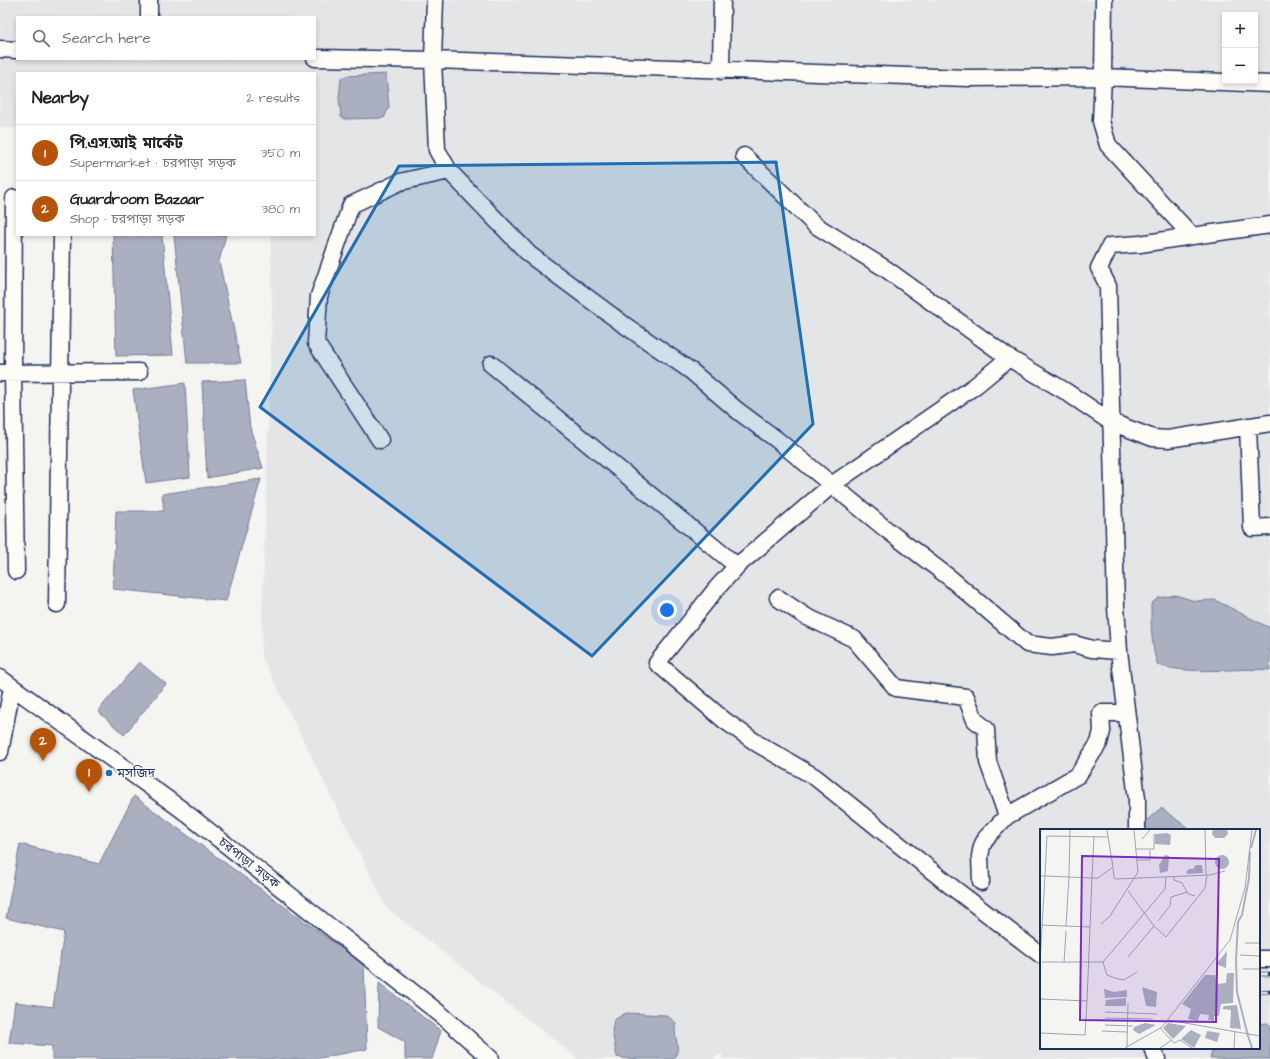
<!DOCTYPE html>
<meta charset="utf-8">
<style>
body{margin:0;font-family:"Architects Daughter","Noto Sans Bengali",sans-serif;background:#f6f6f6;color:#222}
.controls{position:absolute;right:12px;top:12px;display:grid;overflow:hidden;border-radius:0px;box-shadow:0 2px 6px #0003}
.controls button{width:36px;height:36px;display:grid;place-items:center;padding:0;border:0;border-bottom:1px solid #e0e0e0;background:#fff;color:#222;font:20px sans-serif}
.you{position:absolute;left:667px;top:610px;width:14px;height:14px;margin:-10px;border:3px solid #fff;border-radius:50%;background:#1a73e8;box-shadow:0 0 0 6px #1a73e833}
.badge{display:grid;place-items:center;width:26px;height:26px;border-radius:50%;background:#b45309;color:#fff;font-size:13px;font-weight:700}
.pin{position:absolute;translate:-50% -33px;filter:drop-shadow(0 1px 2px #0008)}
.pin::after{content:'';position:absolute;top:21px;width:14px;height:12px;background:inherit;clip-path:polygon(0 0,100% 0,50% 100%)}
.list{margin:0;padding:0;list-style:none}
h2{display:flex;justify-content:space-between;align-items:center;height:52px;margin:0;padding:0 16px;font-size:17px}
h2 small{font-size:13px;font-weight:400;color:#767676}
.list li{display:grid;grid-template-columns:26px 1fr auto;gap:12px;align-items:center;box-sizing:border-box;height:56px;padding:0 16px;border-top:1px solid #e0e0e0}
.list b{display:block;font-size:15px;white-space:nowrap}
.list p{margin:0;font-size:13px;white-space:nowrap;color:#767676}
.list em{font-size:13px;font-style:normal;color:#767676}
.icon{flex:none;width:22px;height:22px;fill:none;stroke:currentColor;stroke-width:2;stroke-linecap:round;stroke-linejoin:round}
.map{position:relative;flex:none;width:1270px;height:1059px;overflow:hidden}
.search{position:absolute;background:#fff;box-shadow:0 2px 6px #0003;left:16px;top:16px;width:300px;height:44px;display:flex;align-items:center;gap:10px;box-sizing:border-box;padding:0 14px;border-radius:0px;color:#767676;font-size:15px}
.panel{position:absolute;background:#fff;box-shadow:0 2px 6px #0003;left:16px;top:72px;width:300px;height:164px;border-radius:0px}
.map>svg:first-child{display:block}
</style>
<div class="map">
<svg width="1270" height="1059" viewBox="0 0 1270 1059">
<rect width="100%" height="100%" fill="#f4f4f1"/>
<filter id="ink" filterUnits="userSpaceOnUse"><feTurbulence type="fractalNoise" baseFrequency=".025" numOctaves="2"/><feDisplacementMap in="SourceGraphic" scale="8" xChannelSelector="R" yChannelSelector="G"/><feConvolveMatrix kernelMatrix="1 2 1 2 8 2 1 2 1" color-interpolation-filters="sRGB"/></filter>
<g filter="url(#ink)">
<path fill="#e4e5e6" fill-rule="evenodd" d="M0 0H1270V1059H722V1053L713 1059H578L387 908 261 655 272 307 271 235H315V73H17V128H0ZM1225 15H1255V81H1225ZM17 17H315V59H17ZM1041 830H1259V1048H1041Z"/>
<path fill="#aab0bf" stroke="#717c98" d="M386 74 389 107 384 118 345 119 341 117 339 98 341 78 346 76Z
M113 235H162L173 355 116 356Z
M174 235H226L219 261 241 363H187Z
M245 380 250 428 263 468 207 478 202 382Z
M185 383 190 477 146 483 133 390Z
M261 479 226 601 113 589 116 511H164L162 494Z
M1175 595 1195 601 1215 600 1270 628V670C1233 667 1194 676 1158 665 1151 650 1151 621 1151 604L1158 598Z
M139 662 166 684 124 735 98 711Z
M134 796 364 965 367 1049 314 1059H52V1046L9 1043 15 1002 53 1007 64 932 6 918 20 844 99 864Z
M1161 808 1188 828V830H1146L1145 822Z
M379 983 441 1031 432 1059H405V1042L378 1027Z
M626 1013 666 1015 676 1023C672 1036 683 1048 673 1059H628L617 1057 612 1031 614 1020Z
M1267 1023 1270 1025V1059H1210L1213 1048H1259V1024Z"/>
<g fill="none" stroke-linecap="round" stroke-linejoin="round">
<g stroke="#1b2f5e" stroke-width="19">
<path id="minor" d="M435 0 433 60 437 150 449 171
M149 17V0
M0 49 17 50
M315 58 433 60 968 78 1103 77 1104 0
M721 71 722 0
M1270 84 1103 77 1101 121 1108 145 1192 236 1270 225
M744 156 815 225 886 269 1009 358 1065 391 1111 422 1153 438 1168 439 1270 423
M14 198 13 373 16 571
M1009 358 975 386 833 484 737 566 716 589 657 663 724 720 758 744 815 777 952 887 1041 955
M491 364 737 566
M0 373 139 372
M1248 426 1252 528 1270 527
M380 440 316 343 319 296 351 205 400 182 449 171 530 255 623 324 691 371 738 411 776 439 887 530 950 578 1027 644 1052 647 1074 644 1092 649 1119 651
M778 598 805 616 854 639 896 688 966 697 975 720 986 729 988 762 1007 816
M57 604 62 235
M0 678 181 809 444 1017 491 1059
M0 752 12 687
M1137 830V799L1119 651 1116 607 1108 286 1099 268 1110 246 1140 244 1192 236
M981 882 980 856 982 846 986 838 1007 816 1078 775 1099 743 1102 731 1101 713H1126
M1259 959H1270
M1152 1048 1157 1059"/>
</g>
<use href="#minor" stroke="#fdfcf7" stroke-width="16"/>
<g stroke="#1b2f5e" stroke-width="4.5">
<path id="rail" d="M1259 974H1270
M1259 992 1270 991"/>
</g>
<use href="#rail" stroke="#fdfcf7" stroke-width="3" stroke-dasharray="9" stroke-linecap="butt"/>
</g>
</g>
<path fill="#1f6fb2" fill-opacity="0.2" stroke="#1f6fb2" stroke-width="3" stroke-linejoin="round" d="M776 162 813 424 592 656 260 407 399 166Z"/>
<circle fill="#1f6fb2" stroke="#fdfcf7" stroke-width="1.5" cx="109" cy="773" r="4"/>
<g text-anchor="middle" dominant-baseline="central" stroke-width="3" stroke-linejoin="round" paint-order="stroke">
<g font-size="13" fill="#1b2f5e" stroke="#fdfcf7" text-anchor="start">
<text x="117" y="773">মসজিদ</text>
</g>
<g font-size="13" fill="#1b2f5e" stroke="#fdfcf7">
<text transform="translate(249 863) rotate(38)">চরপাড়া সড়ক</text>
</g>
</g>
<g transform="translate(1040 829)">
<rect width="220" height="220" fill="#f4f4f1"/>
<path d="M173 1H187L188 5 184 9H175L172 5ZM127 4 131 6 130 16 115 15V5ZM175 33a7 7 0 1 1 14 0a7 7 0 1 1-14 0ZM125 26 129 27 128 42 120 44 119 36ZM156 36H162L163 44 148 45 146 43 149 40H153ZM187 122 186 139 176 135ZM187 144H194L193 174 181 175 179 187H174V192L168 191 169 186 160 185 158 192 148 190 151 180 142 175 165 146H175L177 155 186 154ZM102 158 117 163 116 178 106 177ZM64 160 74 163 87 161V168L65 169ZM86 169V177H65L66 171ZM197 176 201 200 190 199 191 181 182 180 184 177ZM105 194 116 196 99 205 93 201 94 198ZM128 194 146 197 133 210 123 199ZM151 201 161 206 154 219 141 210ZM167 202 180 204 177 213 165 209Z" fill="#aab0bf"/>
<path fill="none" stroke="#aab0bf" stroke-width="2" d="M211 19 216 1M208 207 212 219M208 207 197 163 196 131 198 93 202 86 209 49 210 23"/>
<path fill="none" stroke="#9da5b6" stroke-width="1" d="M165 1 166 46M54 7 52 49H58L73 38 67 1M102 10 110 1M96 20H114V5M97 31H110V21M73 38 74 49 76 50 170 46 185 42M0 47H5L0 133M134 48V51L142 54 148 65 155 67M88 62 114 97 126 108 165 59 167 46M118 92 130 77 131 68 147 63M61 95 70 87 98 43 94 1M0 96 50 98M26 97 29 48 5 47 7 7 68 8M205 114H220M200 126 220 127M88 128 114 97M2 133H63M24 134 26 102M203 140H220M97 143 84 151 78 150 67 146 63 133 125 60 126 48M0 170 47 172 52 49 29 48 30 1M65 183 117 185M65 189 113 190M128 191 220 207M65 196 93 197M120 199 134 214 140 211 152 219M62 202 87 203M0 204 45 206 47 172M87 218 88 174M85 219 122 198 190 111 205 59 212 1M120 219 132 211M194 219 195 202"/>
<path fill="#7b2cbf" fill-opacity="0.15" stroke="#7b2cbf" stroke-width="2" d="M42 27 179 30 176 193 40 191Z"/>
<rect width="220" height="220" fill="none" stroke="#1b2f5e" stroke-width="2"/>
</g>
</svg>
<div class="controls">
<button>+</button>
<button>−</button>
</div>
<div class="you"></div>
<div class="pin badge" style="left:89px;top:792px">1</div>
<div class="pin badge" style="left:43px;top:761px">2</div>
<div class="search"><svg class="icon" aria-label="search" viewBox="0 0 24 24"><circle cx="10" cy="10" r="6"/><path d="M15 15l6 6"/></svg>Search here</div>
<section class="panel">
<h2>Nearby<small>2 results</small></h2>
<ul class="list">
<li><span class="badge">1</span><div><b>পি.এস.আই মার্কেট</b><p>Supermarket · চরপাড়া সড়ক</p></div><em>350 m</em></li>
<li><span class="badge">2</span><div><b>Guardroom Bazaar</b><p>Shop · চরপাড়া সড়ক</p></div><em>380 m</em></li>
</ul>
</section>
</div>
